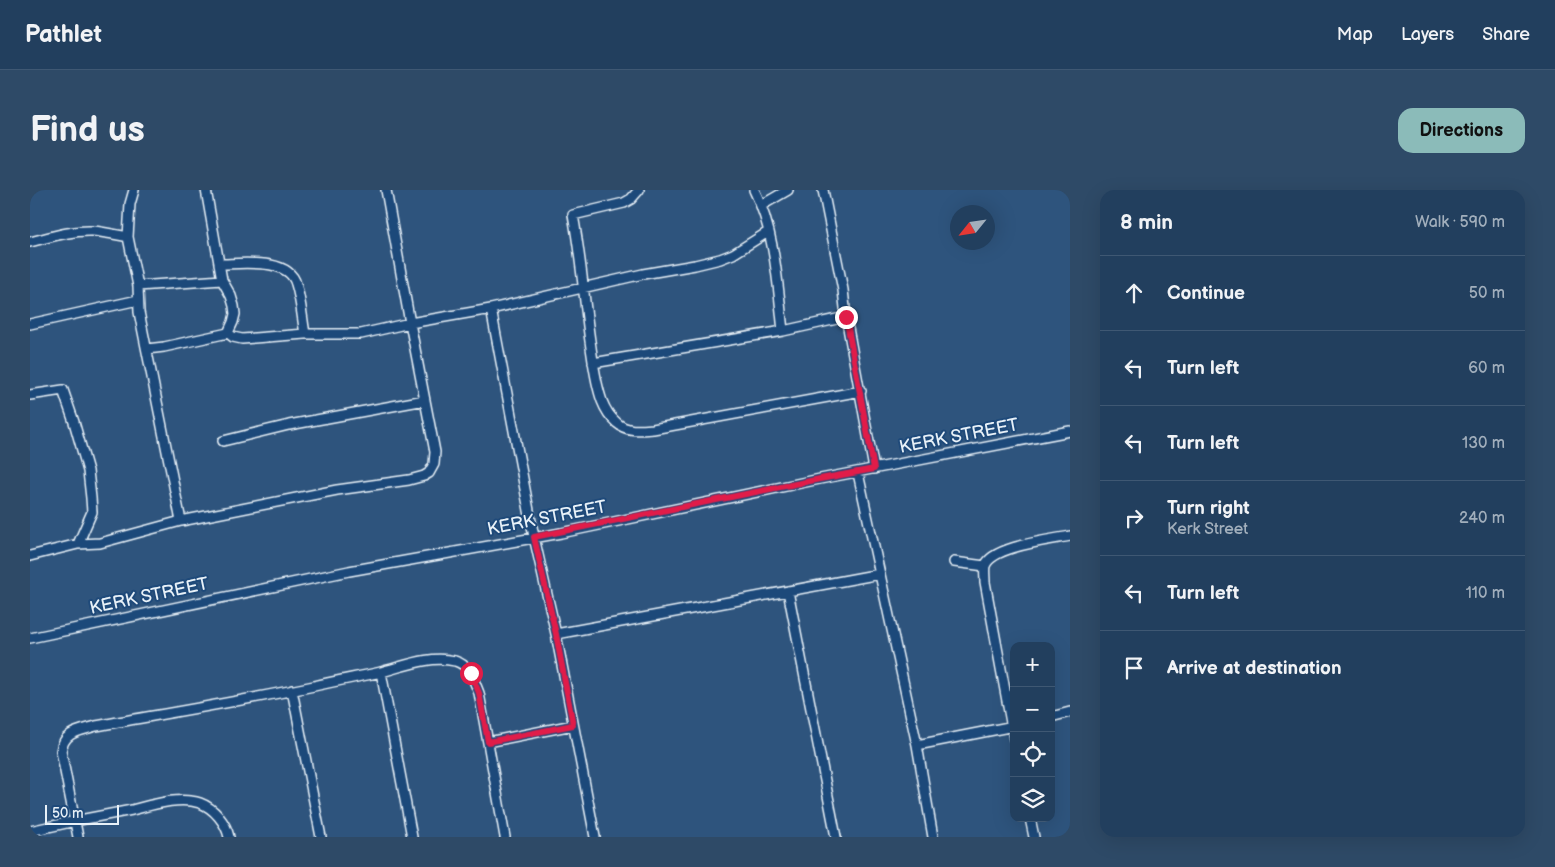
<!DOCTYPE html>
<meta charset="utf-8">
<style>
body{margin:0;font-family:"Balsamiq Sans",sans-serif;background:#2e4a67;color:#f1f3f6}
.controls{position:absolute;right:15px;bottom:15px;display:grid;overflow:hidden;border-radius:10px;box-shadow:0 5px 20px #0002}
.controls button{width:45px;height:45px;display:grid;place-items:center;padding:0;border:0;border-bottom:1px solid #3f5873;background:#223f5e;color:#f1f3f6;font:25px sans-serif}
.compass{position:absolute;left:920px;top:15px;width:45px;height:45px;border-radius:50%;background:#223f5e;box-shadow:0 5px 20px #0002;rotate:240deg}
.scale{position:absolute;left:15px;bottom:12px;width:74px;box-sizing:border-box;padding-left:5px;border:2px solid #e8f1f8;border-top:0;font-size:14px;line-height:18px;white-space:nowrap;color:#e8f1f8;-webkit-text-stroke:4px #1f4a7a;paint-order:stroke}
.stop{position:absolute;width:15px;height:15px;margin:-11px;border:4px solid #e11d48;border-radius:50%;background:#fff}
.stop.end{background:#e11d48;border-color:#fff;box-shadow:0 1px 5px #0008}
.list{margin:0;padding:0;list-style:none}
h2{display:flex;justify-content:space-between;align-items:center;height:65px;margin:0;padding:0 20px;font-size:21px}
h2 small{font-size:16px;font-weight:400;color:#a2afbc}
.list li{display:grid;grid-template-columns:32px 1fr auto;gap:15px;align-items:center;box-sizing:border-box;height:75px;padding:0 20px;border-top:1px solid #3f5873}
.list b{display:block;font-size:19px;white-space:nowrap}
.list p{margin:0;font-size:16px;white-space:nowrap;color:#a2afbc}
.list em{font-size:16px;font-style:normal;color:#a2afbc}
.icon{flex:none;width:28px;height:28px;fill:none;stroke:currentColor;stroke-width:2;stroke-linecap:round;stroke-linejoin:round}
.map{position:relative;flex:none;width:1040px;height:647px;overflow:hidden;border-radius:15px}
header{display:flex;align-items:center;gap:30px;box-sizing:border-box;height:70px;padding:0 25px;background:#223f5e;border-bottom:1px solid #3f5873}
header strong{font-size:24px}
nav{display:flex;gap:28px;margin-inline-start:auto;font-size:18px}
.intro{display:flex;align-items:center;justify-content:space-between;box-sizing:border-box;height:120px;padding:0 30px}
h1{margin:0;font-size:35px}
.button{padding:12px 22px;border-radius:15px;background:#8bbbb9;color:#111;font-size:18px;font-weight:700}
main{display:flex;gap:30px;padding:0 30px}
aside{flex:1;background:#223f5e;border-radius:15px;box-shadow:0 5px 20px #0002}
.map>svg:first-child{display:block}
</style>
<header>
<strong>Pathlet</strong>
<nav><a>Map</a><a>Layers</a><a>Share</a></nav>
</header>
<div class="intro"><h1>Find us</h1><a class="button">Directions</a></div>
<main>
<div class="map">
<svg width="1040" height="647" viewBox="0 0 1040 647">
<rect width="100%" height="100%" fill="#2e547d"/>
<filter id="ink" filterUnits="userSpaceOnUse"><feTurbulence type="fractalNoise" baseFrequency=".02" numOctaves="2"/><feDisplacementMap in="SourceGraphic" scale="10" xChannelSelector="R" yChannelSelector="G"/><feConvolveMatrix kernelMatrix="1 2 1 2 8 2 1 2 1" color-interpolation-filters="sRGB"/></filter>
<g filter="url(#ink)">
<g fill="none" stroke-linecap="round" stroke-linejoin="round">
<g stroke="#e8f1f8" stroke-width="12">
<path id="street" d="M176 0 192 90 201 106 204 116 205 124 203 132 198 143
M609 0 601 9 594 13 543 25C551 67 554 109 560 151 563 170 565 192 572 211 575 219 580 227 587 233 597 242 611 240 623 239L831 201
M724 0C745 41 748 96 753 141L816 127
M793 0 813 100 816 127 844 279
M732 15 758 0
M98 47 100 14 104 0
M0 52C20 47 42 40 63 41 74 42 87 45 98 47L108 96 109 122 113 142 151 331
M189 74C211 74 259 67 266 94 271 110 272 127 275 144
M108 96 192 90
M0 134 108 110
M198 143 203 147 212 149 275 144H331L380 133 461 119
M117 159 134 157 198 143
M563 173 753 141
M0 205 33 200 44 232 58 281 61 308 62 322 48 354
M193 251 259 235 395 210
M828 283 887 555 903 647
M0 366 48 354 70 353 151 331 307 300 379 290 394 286 399 283 404 274 405 262 380 133 356 0
M924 372 955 376
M758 401 806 647
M526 444 850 384
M0 448 319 381 531 343 790 289 1040 241
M351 482 382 647
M262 500 291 647
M1021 527 1040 522
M984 549 955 392C955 387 954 380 955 376 962 356 1021 350 1040 346
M458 552 543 535
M887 555 984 536
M1000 628 1004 647
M0 641C34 633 68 626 102 620 122 615 149 606 170 613 184 618 196 633 199 647
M48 647 31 561C34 541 50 541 66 536 139 523 212 511 284 496 306 491 328 487 351 482 375 476 400 465 425 471 440 475 444 491 449 503L475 647
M565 647 526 444 504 347 461 119 613 84 665 75 690 69 703 64 738 42"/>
</g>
<use href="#street" stroke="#1f4a7a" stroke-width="9"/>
</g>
</g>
<g fill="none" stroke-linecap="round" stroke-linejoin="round" filter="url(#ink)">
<path stroke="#e11d48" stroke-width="6" d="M441 483 449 503 458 552 543 535 526 444 504 347 790 289 844 279 816 127"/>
</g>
<g text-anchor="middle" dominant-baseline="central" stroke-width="4" stroke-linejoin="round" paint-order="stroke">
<g font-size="18" fill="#e8f1f8" stroke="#1f4a7a">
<text transform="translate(929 246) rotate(-11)">KERK STREET</text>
<text transform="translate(517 328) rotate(-11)">KERK STREET</text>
<text transform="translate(119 406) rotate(-12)">KERK STREET</text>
</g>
</g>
</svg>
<div class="controls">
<button>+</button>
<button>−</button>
<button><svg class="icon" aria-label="locate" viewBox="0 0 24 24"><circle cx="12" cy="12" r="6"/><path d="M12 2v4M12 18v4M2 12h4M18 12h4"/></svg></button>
<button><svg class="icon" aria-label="layers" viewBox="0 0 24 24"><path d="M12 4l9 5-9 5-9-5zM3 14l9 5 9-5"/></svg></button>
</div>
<svg class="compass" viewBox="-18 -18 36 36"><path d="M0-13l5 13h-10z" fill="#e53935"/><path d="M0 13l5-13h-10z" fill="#a2afbc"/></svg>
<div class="scale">50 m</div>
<div class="stop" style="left:441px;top:483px"></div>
<div class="stop end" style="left:816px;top:127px"></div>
</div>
<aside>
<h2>8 min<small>Walk · 590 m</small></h2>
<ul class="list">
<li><svg class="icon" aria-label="ahead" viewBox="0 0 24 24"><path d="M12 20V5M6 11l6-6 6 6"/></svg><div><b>Continue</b></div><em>50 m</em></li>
<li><svg class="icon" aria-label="left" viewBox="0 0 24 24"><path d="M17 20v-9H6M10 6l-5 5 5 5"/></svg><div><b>Turn left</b></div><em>60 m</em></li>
<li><svg class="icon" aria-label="left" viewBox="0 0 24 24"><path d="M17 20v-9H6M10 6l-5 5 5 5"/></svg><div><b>Turn left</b></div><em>130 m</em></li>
<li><svg class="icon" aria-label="right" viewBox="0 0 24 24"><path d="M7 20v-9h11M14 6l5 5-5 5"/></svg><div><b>Turn right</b><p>Kerk Street</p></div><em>240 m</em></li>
<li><svg class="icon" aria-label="left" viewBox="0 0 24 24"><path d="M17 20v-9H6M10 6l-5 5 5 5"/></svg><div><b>Turn left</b></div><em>110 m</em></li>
<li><svg class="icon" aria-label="arrive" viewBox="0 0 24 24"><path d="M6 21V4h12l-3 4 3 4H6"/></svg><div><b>Arrive at destination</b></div></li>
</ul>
</aside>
</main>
